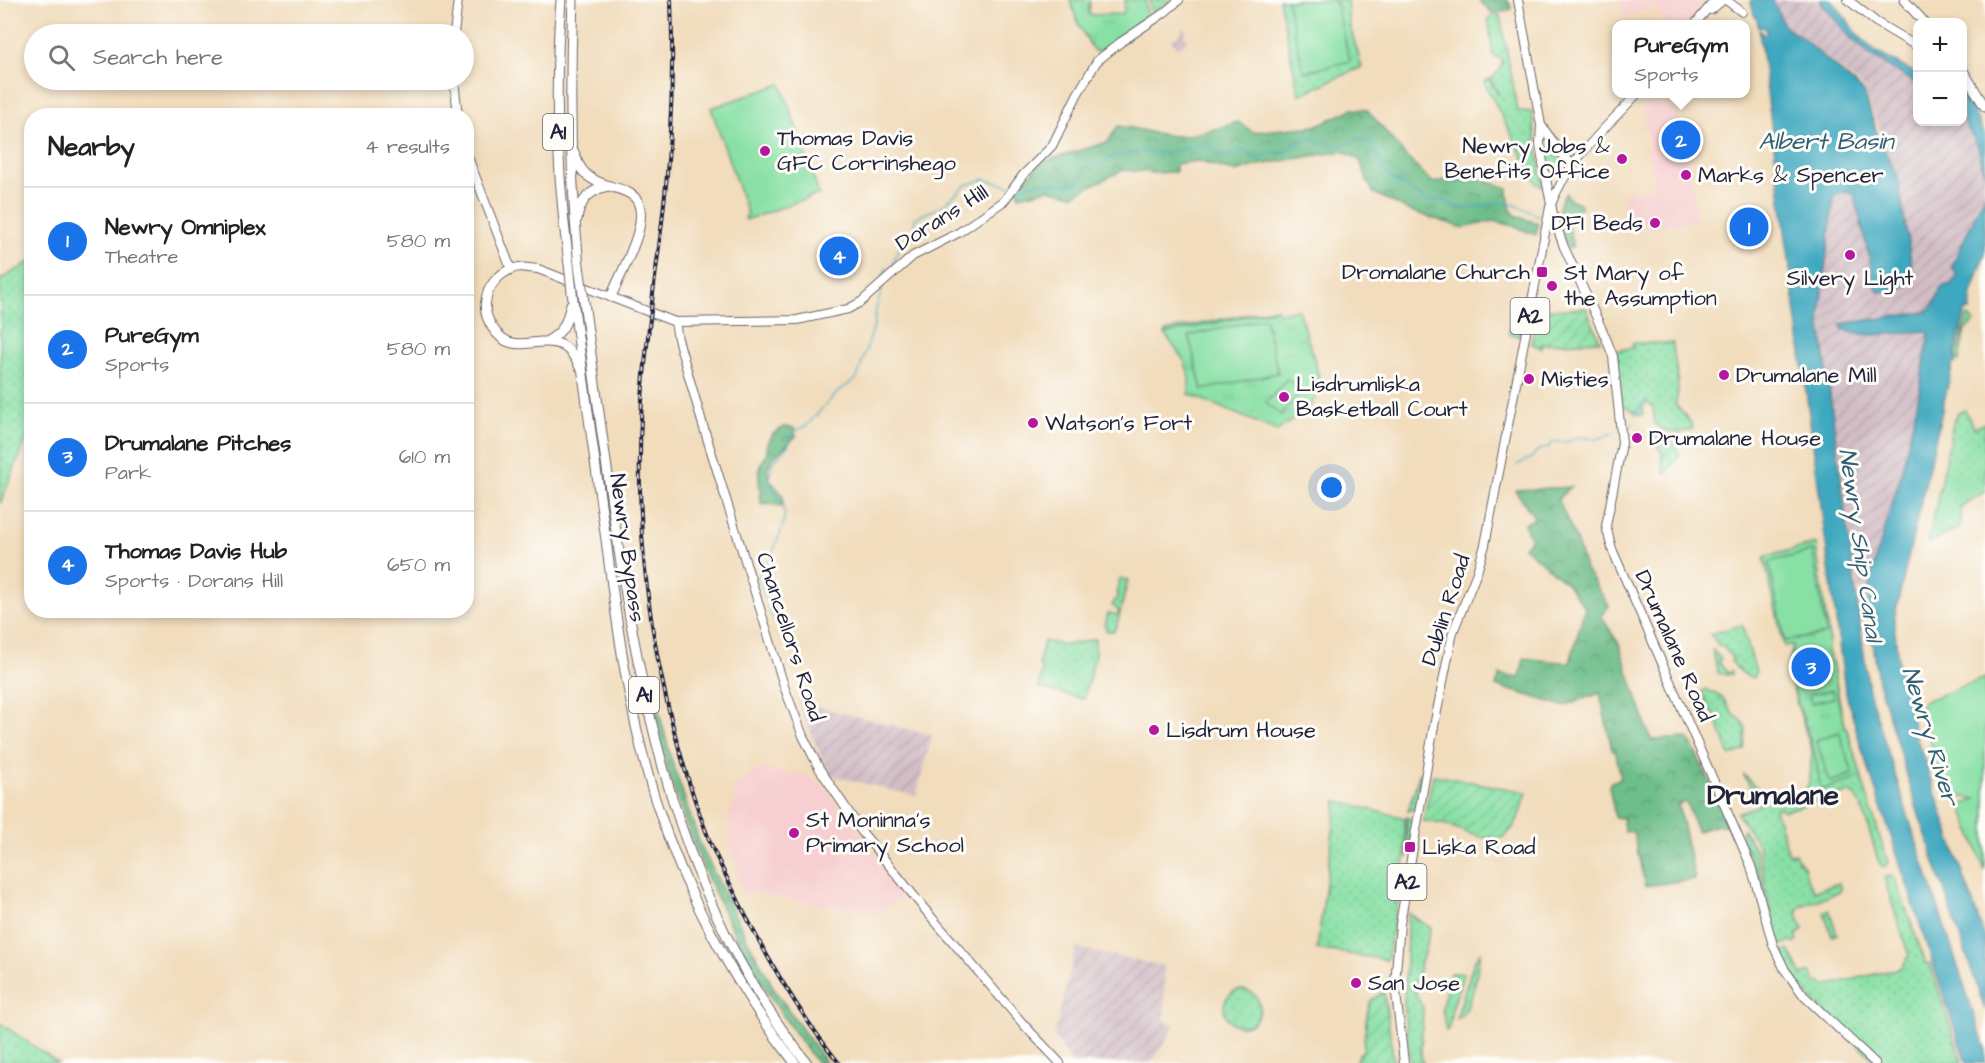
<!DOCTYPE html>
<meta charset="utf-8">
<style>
body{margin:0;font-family:"Architects Daughter",sans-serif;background:#f6f6f6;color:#222}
.controls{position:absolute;right:18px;top:18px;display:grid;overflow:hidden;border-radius:12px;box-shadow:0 3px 9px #0003}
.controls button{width:54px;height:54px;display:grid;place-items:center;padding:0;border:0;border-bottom:2px solid #e0e0e0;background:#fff;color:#222;font:30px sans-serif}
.you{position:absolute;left:1332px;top:488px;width:21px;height:21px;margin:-15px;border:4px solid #fff;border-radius:50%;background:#1a73e8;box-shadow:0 0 0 9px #1a73e833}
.badge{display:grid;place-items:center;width:39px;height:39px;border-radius:50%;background:#1a73e8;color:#fff;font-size:20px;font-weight:700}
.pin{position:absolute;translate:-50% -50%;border:3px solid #fff;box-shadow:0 2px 6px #0006}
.popup{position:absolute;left:1612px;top:20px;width:138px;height:78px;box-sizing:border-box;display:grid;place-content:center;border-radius:12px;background:#fff;filter:drop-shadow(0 2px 4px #0005);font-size:20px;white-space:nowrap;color:#767676}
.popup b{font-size:22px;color:#222}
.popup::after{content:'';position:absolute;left:50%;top:100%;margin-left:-12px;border:12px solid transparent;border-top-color:#fff}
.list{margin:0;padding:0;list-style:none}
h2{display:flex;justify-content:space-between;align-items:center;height:78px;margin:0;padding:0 24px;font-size:26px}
h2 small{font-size:20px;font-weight:400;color:#767676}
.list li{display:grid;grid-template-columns:39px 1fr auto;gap:18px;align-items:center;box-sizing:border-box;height:108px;padding:0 24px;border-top:2px solid #e0e0e0}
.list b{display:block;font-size:22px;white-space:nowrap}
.list p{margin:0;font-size:20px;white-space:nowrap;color:#767676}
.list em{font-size:20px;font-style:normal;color:#767676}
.icon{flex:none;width:33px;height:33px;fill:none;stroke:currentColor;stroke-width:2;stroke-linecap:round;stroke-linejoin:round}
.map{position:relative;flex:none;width:1985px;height:1063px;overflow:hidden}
.search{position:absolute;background:#fff;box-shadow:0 3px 9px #0003;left:24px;top:24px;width:450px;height:66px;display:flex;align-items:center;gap:15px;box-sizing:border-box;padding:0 21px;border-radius:33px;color:#767676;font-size:22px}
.panel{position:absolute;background:#fff;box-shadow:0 3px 9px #0003;left:24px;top:108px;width:450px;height:510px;border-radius:24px}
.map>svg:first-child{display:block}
</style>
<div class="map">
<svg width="1985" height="1063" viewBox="0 0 1985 1063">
<defs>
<pattern id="industrial-furrows" width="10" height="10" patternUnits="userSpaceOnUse" patternTransform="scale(1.5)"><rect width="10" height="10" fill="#d2bdc5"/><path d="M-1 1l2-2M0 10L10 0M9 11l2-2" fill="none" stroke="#b4a2aa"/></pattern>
<pattern id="grass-dots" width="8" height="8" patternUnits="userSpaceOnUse" patternTransform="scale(1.5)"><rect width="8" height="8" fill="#88e0a5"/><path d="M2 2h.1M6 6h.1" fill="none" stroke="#75c08f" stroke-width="1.8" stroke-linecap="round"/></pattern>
<pattern id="forest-crowns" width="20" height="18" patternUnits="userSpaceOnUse" patternTransform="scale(1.5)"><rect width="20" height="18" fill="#6ebe8a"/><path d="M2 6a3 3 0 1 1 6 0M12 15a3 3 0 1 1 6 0" fill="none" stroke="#5a9a72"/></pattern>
<pattern id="park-tufts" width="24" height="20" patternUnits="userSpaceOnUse" patternTransform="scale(1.5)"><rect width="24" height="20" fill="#88e0a5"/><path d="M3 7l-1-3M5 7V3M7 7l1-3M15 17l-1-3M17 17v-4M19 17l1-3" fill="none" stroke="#75c08f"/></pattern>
<pattern id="garden-furrows" width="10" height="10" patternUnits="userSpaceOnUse" patternTransform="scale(1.5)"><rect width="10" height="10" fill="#88e0a5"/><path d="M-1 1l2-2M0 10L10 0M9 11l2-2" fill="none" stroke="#75c08f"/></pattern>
</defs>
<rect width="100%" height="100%" fill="#fdfcf7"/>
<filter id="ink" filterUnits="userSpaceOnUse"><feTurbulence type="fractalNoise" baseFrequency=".0167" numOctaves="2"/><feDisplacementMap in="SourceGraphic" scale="12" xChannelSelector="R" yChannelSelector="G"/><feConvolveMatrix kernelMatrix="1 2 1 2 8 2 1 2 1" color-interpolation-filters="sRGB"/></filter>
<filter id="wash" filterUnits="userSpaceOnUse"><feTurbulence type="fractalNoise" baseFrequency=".008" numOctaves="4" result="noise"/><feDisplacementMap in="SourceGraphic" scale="24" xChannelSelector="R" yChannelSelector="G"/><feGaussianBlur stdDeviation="1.35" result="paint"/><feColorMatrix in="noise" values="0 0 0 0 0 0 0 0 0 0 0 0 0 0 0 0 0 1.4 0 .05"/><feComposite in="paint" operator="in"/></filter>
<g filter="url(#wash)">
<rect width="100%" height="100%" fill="#f1dcbb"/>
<path fill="#f7cfd0" d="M1618 0H1704L1687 24H1664L1656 5 1624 17Z
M1659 103 1660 106H1667L1673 110 1678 115 1681 127H1684L1697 221 1646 228 1645 220 1626 221 1622 194 1654 188 1643 105Z
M761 768 817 778 907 895 880 912H866L743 892 731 849 729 817 735 801 732 788Z"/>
<path fill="url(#industrial-furrows)" d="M1773 0H1821L1858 46 1871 56 1917 82 1918 122H1962L1963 116 1985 155V214L1872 590 1858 591 1820 319 1823 284 1834 197 1836 194 1848 191 1854 194 1858 214 1873 270 1898 179 1864 88 1800 35 1785 28Z
M1182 28H1185V36L1188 40 1178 48 1171 41 1182 32Z
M798 702 932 735 916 796 829 775Z
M1076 948 1164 966 1165 1021 1175 1024 1159 1052 1151 1063H1072L1054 1036Z"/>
<path fill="url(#grass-dots)" stroke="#558170" stroke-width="1.5" d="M1279 0H1347L1349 23 1362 67 1299 95Z
M1500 15 1518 111 1532 112 1543 187 1537 184 1484 82 1489 79 1499 95 1491 79 1501 68 1502 59 1493 56 1488 18Z
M1542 140 1560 160 1561 166 1552 177 1548 179Z
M31 261V428L0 504V280Z
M1275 308 1278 312 1165 334 1166 331Z
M1632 343H1673C1674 359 1682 391 1675 404L1691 423 1693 429C1678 434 1668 436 1655 424L1653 407 1647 402 1642 408 1643 414 1640 415 1622 405 1616 354 1618 350 1633 348Z
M1965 410 1974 428 1985 423V492L1961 506V526L1928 544 1954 418H1957V413Z
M1656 437 1673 441 1680 455 1666 474 1664 473 1662 457 1664 455 1655 443Z
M1120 579 1128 580 1117 625 1114 631H1107L1105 626 1108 613 1117 615 1119 611 1112 605 1119 595 1117 593Z
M1742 625 1756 672 1754 678C1744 677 1737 669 1731 661L1733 659 1723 646 1720 647 1710 634Z
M1095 639V655L1084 699 1039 688 1042 671 1039 664 1044 641 1067 645Z
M1712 649 1721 659 1718 662 1728 673 1731 671 1732 674 1726 675 1718 673Z
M1830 659 1832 661 1842 715 1888 863 1883 868 1879 863 1863 810 1856 796 1850 793 1842 794 1784 811 1779 807 1775 809 1789 854 1795 853 1799 861 1804 866 1808 881 1815 891 1839 883 1841 890 1827 897 1800 906 1797 914 1803 929 1801 932 1796 935 1798 941 1794 944 1791 941 1780 946 1766 891 1758 844 1737 813 1760 805 1743 774 1762 793 1763 792 1773 800 1789 798 1805 793 1810 779 1812 752 1787 670Z
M1706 689 1723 698 1732 713 1741 720 1746 730 1744 750 1730 756 1713 711 1711 712 1702 692Z
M1420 772H1422L1416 808 1408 811Z
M1337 801 1405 818V860L1387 960 1317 949Z
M1407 817 1414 822 1407 858Z
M1743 829 1755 849 1768 915 1758 877 1741 835Z
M1889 876 1895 878 1926 964 1930 963 1962 1063H1883L1875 1061C1846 1032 1794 990 1781 953L1789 950 1802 975 1811 972 1815 983 1820 982 1824 986 1901 968 1909 956 1884 878Z
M1829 910 1837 934 1832 936 1824 912Z
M1408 913 1431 928 1416 981V995L1423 1008 1421 1053 1423 1063H1410L1404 1004Z
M1480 953C1477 969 1473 1013 1456 1019L1475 959Z
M1450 973H1464L1452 1009 1449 1028 1446 1031 1442 1007Z
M1224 1008a18 18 0 1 1 36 0a18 18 0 1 1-36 0Z
M0 1023 58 1063H0Z"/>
<path fill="url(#forest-crowns)" stroke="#487062" stroke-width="1.5" d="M1479 0H1508L1511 9 1493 14Z
M1353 109 1367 110C1389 134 1408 163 1434 183L1466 174 1508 188C1509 217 1512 215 1538 223L1536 235 1513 226 1493 221 1464 228 1410 211 1374 193 1367 181 1360 160 1343 151 1258 165 1236 172 1197 161 1176 164V172L1154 173 1123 170 1073 195 1049 189 1019 196 1017 188 1042 162 1108 142 1118 126C1139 128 1158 136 1178 136 1191 137 1224 126 1238 122L1253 132 1315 126Z
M1566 193C1569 200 1572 202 1580 203L1582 207 1576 208 1578 214 1567 217 1573 247 1568 249C1562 230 1551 211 1566 193Z
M784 427 794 428 796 436 773 458 767 469 770 480 783 496V506L761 503 759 479 760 465 766 456 768 444 773 434Z
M1571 487 1558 499 1575 537 1585 568 1609 606 1601 616 1619 644 1651 740 1688 738 1732 825H1718L1697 831 1686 802 1678 804 1695 879 1645 886 1633 831 1625 832 1622 818 1615 817 1609 786 1611 782 1621 779 1616 753 1612 750 1600 693 1563 706 1496 686 1500 675 1520 678 1524 658 1570 663 1585 607 1567 584 1524 547 1531 539 1524 524 1535 518 1515 490Z
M651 702 657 703 670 755 700 844 746 937 776 992 826 1063H817C753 981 706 886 673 787 663 760 658 730 651 702Z"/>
<path fill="url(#park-tufts)" stroke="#558170" stroke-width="1.5" d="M1070 0H1090L1089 15 1123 14 1125 0H1145L1148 18 1117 38 1101 51H1094L1079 26Z
M1149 0H1172L1153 15Z
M1277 309 1279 313 1298 309 1316 365 1321 388 1310 407 1277 431 1189 394V376L1185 362 1165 334Z
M1969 316 1974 322 1965 330 1959 361 1956 357 1967 317Z
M1816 544 1829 639 1828 651 1833 666 1839 705 1862 777 1821 790 1815 755 1787 670 1793 646V645L1784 646 1764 557Z"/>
<path fill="url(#garden-furrows)" stroke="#558170" stroke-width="1.5" d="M1586 308 1600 341 1541 344V348L1531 343 1538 310Z
M1522 320 1519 336 1509 334V329L1514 321Z
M1433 775 1527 792C1522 806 1518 826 1506 835 1493 846 1460 830 1447 825 1440 823 1431 822 1423 821Z
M1384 992 1394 1063H1356L1359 1054 1363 1051 1367 1014 1371 1000Z"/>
<path fill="#88e0a5" stroke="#558170" stroke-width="1.5" d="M1287 0H1335L1350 61 1304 72Z
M781 84 819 194 746 220 745 217 748 216 711 108Z
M1265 318 1278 373 1202 390 1189 336Z
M1287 379 1301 391 1281 415 1266 403Z
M1813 551 1826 634 1785 641 1769 562Z
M1985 678V871L1961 805 1976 799 1947 794 1920 710 1922 702Z
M1832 690 1834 698 1811 703 1809 695Z
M1839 732 1853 774 1830 782 1816 740Z"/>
<path fill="#3ea8bf" stroke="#30657d" stroke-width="1.5" d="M1750 0H1773L1785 28 1800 36 1864 92 1877 133 1898 178 1914 281 1903 288 1879 292 1877 290 1854 194 1848 191 1836 194 1834 197 1823 284 1820 319 1869 691 1908 816 1985 1048V1063H1966L1861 746 1845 690 1759 31H1761L1762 35 1767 33 1765 27 1758 28 1757 18H1755Z
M1819 0H1832L1859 36 1876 52 1917 74V84L1871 56 1849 36Z
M1963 98 1968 101 1985 135V175L1978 146 1963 120Z
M1985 194V253L1972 294 1970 311 1966 310 1955 353 1956 363H1953L1894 619 1898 662 1914 730 1985 938V1010L1917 809 1878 681 1868 603 1870 579 1901 474 1917 405 1929 334 1926 331C1902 332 1863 340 1842 329L1841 324 1926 312 1935 303 1941 287 1951 284 1957 276 1952 266Z"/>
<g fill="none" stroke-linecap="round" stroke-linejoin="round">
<path stroke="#3ea8bf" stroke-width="1.5" d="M1019 187 1037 183 1077 184 1080 177 1091 166 1101 164 1116 155 1135 152H1171L1194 146H1209L1221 159 1242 150 1251 157 1261 159 1269 153 1284 152 1310 136C1319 143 1331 147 1342 145 1350 143 1355 136 1364 139 1378 143 1379 164 1387 174 1392 181 1399 183 1406 187 1413 190 1419 197 1425 201L1444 200 1460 209 1475 208 1498 202 1513 204 1539 216
M882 278 886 269 890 270C896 264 893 259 897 252 905 238 914 238 915 218L942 206 966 185 984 179 1011 186
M1635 415 1640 405 1648 399
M1626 430 1633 423
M1517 465 1531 458 1538 450 1548 448 1552 442H1567L1579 437 1597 439 1616 432
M765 597 759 576 763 566 772 561C771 545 787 529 784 511 780 493 765 488 771 468 774 458 782 454 788 446 790 442 791 437 793 432L807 425 837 393 857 378 874 326 876 308 883 288
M768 606 775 623"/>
</g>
</g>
<g filter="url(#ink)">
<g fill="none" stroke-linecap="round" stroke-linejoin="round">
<g stroke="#6a6368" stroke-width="10">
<path id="secondary" d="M1518 0 1541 125 1562 154 1573 165
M1848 0 1876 22 1918 47
M454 34 458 0
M454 80 458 116
M1541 125 1540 144 1544 169 1554 219 1564 247 1605 336 1613 356 1622 443 1606 526 1612 549 1751 866 1773 945 1785 970 1804 996 1875 1063
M466 152 511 269 519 267 538 269 675 322 797 320 848 309 861 302 913 256 958 233 1004 201 1023 175 1052 146 1077 95 1097 61 1121 42 1164 13 1179 0
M675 322 678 339 702 422 785 689 803 736 819 768 862 832 927 912 1025 1026 1060 1063"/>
</g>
<g stroke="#6a6368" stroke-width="10">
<path id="primary" d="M1726 0 1742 12
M1711 10 1723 0
M1695 24 1715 0
M1404 1063 1395 984 1400 924 1433 731 1453 632 1477 572 1485 545 1550 207C1566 162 1606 128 1637 94"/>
</g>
<g stroke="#6a6368" stroke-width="11">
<path id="highway" d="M561 0C554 88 557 177 569 264
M573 0C569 89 570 177 579 266
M1904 0 1924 22
M1962 69 1985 107
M574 152C577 161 580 170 588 176 609 194 649 181 639 228 634 251 620 275 611 297
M577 219C580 201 589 190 608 186
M511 269C498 275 488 286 486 300 484 309 487 319 492 327 512 358 536 335 559 344 570 348 575 358 580 367
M572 292C583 375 594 457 606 540 617 627 629 714 655 799 685 893 734 985 795 1063
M583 294C592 362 601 429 611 496 639 696 677 901 807 1063
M545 342C563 334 567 322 571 304"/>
</g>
<use href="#secondary" stroke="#fff" stroke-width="8"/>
<use href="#primary" stroke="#fff" stroke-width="8"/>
<use href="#highway" stroke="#fff" stroke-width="9"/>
<g stroke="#22223b" stroke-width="4">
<path id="rail" d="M671 0C674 74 671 149 662 222 655 281 646 340 642 400 632 550 656 702 710 842 720 866 733 889 744 912 771 966 801 1016 839 1063"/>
</g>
<use href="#rail" stroke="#fdfcf7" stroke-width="1.5" stroke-dasharray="4.5" stroke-linecap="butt"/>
<g stroke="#6a6368" stroke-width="11" stroke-linecap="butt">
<path id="highway-bridge" d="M569 264 572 292
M579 266 583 294"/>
</g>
<use href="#highway-bridge" stroke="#fff" stroke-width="9"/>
</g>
</g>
<g fill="#b5179e" stroke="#fdfcf7" stroke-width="2">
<circle cx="765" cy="151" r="6"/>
<circle cx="1622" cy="159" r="6"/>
<circle cx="1686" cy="175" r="6"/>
<circle cx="1655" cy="223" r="6"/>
<circle cx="1850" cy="255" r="6"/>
<rect x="1536" y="266" width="12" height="12" rx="3"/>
<circle cx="1552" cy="286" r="6"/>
<circle cx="1724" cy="375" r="6"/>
<circle cx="1529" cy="379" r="6"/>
<circle cx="1284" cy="397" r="6"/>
<circle cx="1033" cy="423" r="6"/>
<circle cx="1637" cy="438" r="6"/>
<circle cx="1154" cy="730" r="6"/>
<circle cx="794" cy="833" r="6"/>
<rect x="1404" y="841" width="12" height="12" rx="3"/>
<circle cx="1356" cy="983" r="6"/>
</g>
<g text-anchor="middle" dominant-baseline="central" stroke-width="6" stroke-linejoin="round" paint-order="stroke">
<g fill="#fdfcf7" stroke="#646373" stroke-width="1.5">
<rect x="543" y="114" width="30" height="36" rx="4.5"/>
<rect x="1510.5" y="298" width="39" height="36" rx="4.5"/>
<rect x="629" y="677" width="30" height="36" rx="4.5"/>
<rect x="1387.5" y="864" width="39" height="36" rx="4.5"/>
</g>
<g font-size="21" font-weight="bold" fill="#22223b">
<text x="558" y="132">A1</text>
<text x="1530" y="316">A2</text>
<text x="644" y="695">A1</text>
<text x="1407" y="882">A2</text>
</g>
<g font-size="22" fill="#22223b" stroke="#fdfcf7" text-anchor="start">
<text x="777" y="138">Thomas Davis<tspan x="777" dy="25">GFC Corrinshego</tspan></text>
<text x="1610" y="146" text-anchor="end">Newry Jobs &amp;<tspan x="1610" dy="25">Benefits Office</tspan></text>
<text x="1698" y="175">Marks &amp; Spencer</text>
<text x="1643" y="223" text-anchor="end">DFI Beds</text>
<text x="1530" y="272" text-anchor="end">Dromalane Church</text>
<text x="1564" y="273">St Mary of<tspan x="1564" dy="25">the Assumption</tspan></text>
<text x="1850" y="278" text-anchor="middle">Silvery Light</text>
<text x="1736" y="375">Drumalane Mill</text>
<text x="1541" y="379">Misties</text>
<text x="1296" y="384">Lisdrumliska<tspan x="1296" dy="25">Basketball Court</tspan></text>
<text x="1045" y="423">Watson's Fort</text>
<text x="1649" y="438">Drumalane House</text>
<text x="1166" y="730">Lisdrum House</text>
<text x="806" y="820">St Moninna's<tspan x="806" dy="25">Primary School</tspan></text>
<text x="1422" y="847">Liska Road</text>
<text x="1368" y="983">San Jose</text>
</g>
<g font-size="22" fill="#22223b" stroke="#fdfcf7">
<text transform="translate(942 218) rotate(-32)">Dorans Hill</text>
<text transform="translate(627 548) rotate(82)">Newry Bypass</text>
<text transform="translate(1446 610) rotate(-72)">Dublin Road</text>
<text transform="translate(790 637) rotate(72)">Chancellors Road</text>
<text transform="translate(1674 646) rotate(66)">Drumalane Road</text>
</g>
<g font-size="24" font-style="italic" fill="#2f5e76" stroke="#fdfcf7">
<text x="1826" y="142">Albert Basin</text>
<text transform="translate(1860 545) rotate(82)">Newry Ship Canal</text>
<text transform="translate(1930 736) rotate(73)">Newry River</text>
</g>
<g font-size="28" font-weight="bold" fill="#22223b" stroke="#fdfcf7">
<text x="1773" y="795">Drumalane</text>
</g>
</g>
</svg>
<div class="controls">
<button>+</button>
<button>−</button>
</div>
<div class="you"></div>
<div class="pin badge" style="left:1749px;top:227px">1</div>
<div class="pin badge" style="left:1681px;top:140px">2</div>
<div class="popup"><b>PureGym</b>Sports</div>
<div class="pin badge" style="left:1811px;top:667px">3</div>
<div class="pin badge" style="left:839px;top:256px">4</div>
<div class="search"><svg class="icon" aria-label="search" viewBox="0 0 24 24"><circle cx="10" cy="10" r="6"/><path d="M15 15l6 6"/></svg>Search here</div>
<section class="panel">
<h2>Nearby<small>4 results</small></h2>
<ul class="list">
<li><span class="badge">1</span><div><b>Newry Omniplex</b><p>Theatre</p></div><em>580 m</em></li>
<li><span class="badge">2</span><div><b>PureGym</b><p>Sports</p></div><em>580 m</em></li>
<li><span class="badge">3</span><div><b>Drumalane Pitches</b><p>Park</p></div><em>610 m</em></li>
<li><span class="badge">4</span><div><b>Thomas Davis Hub</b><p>Sports · Dorans Hill</p></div><em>650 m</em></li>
</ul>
</section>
</div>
